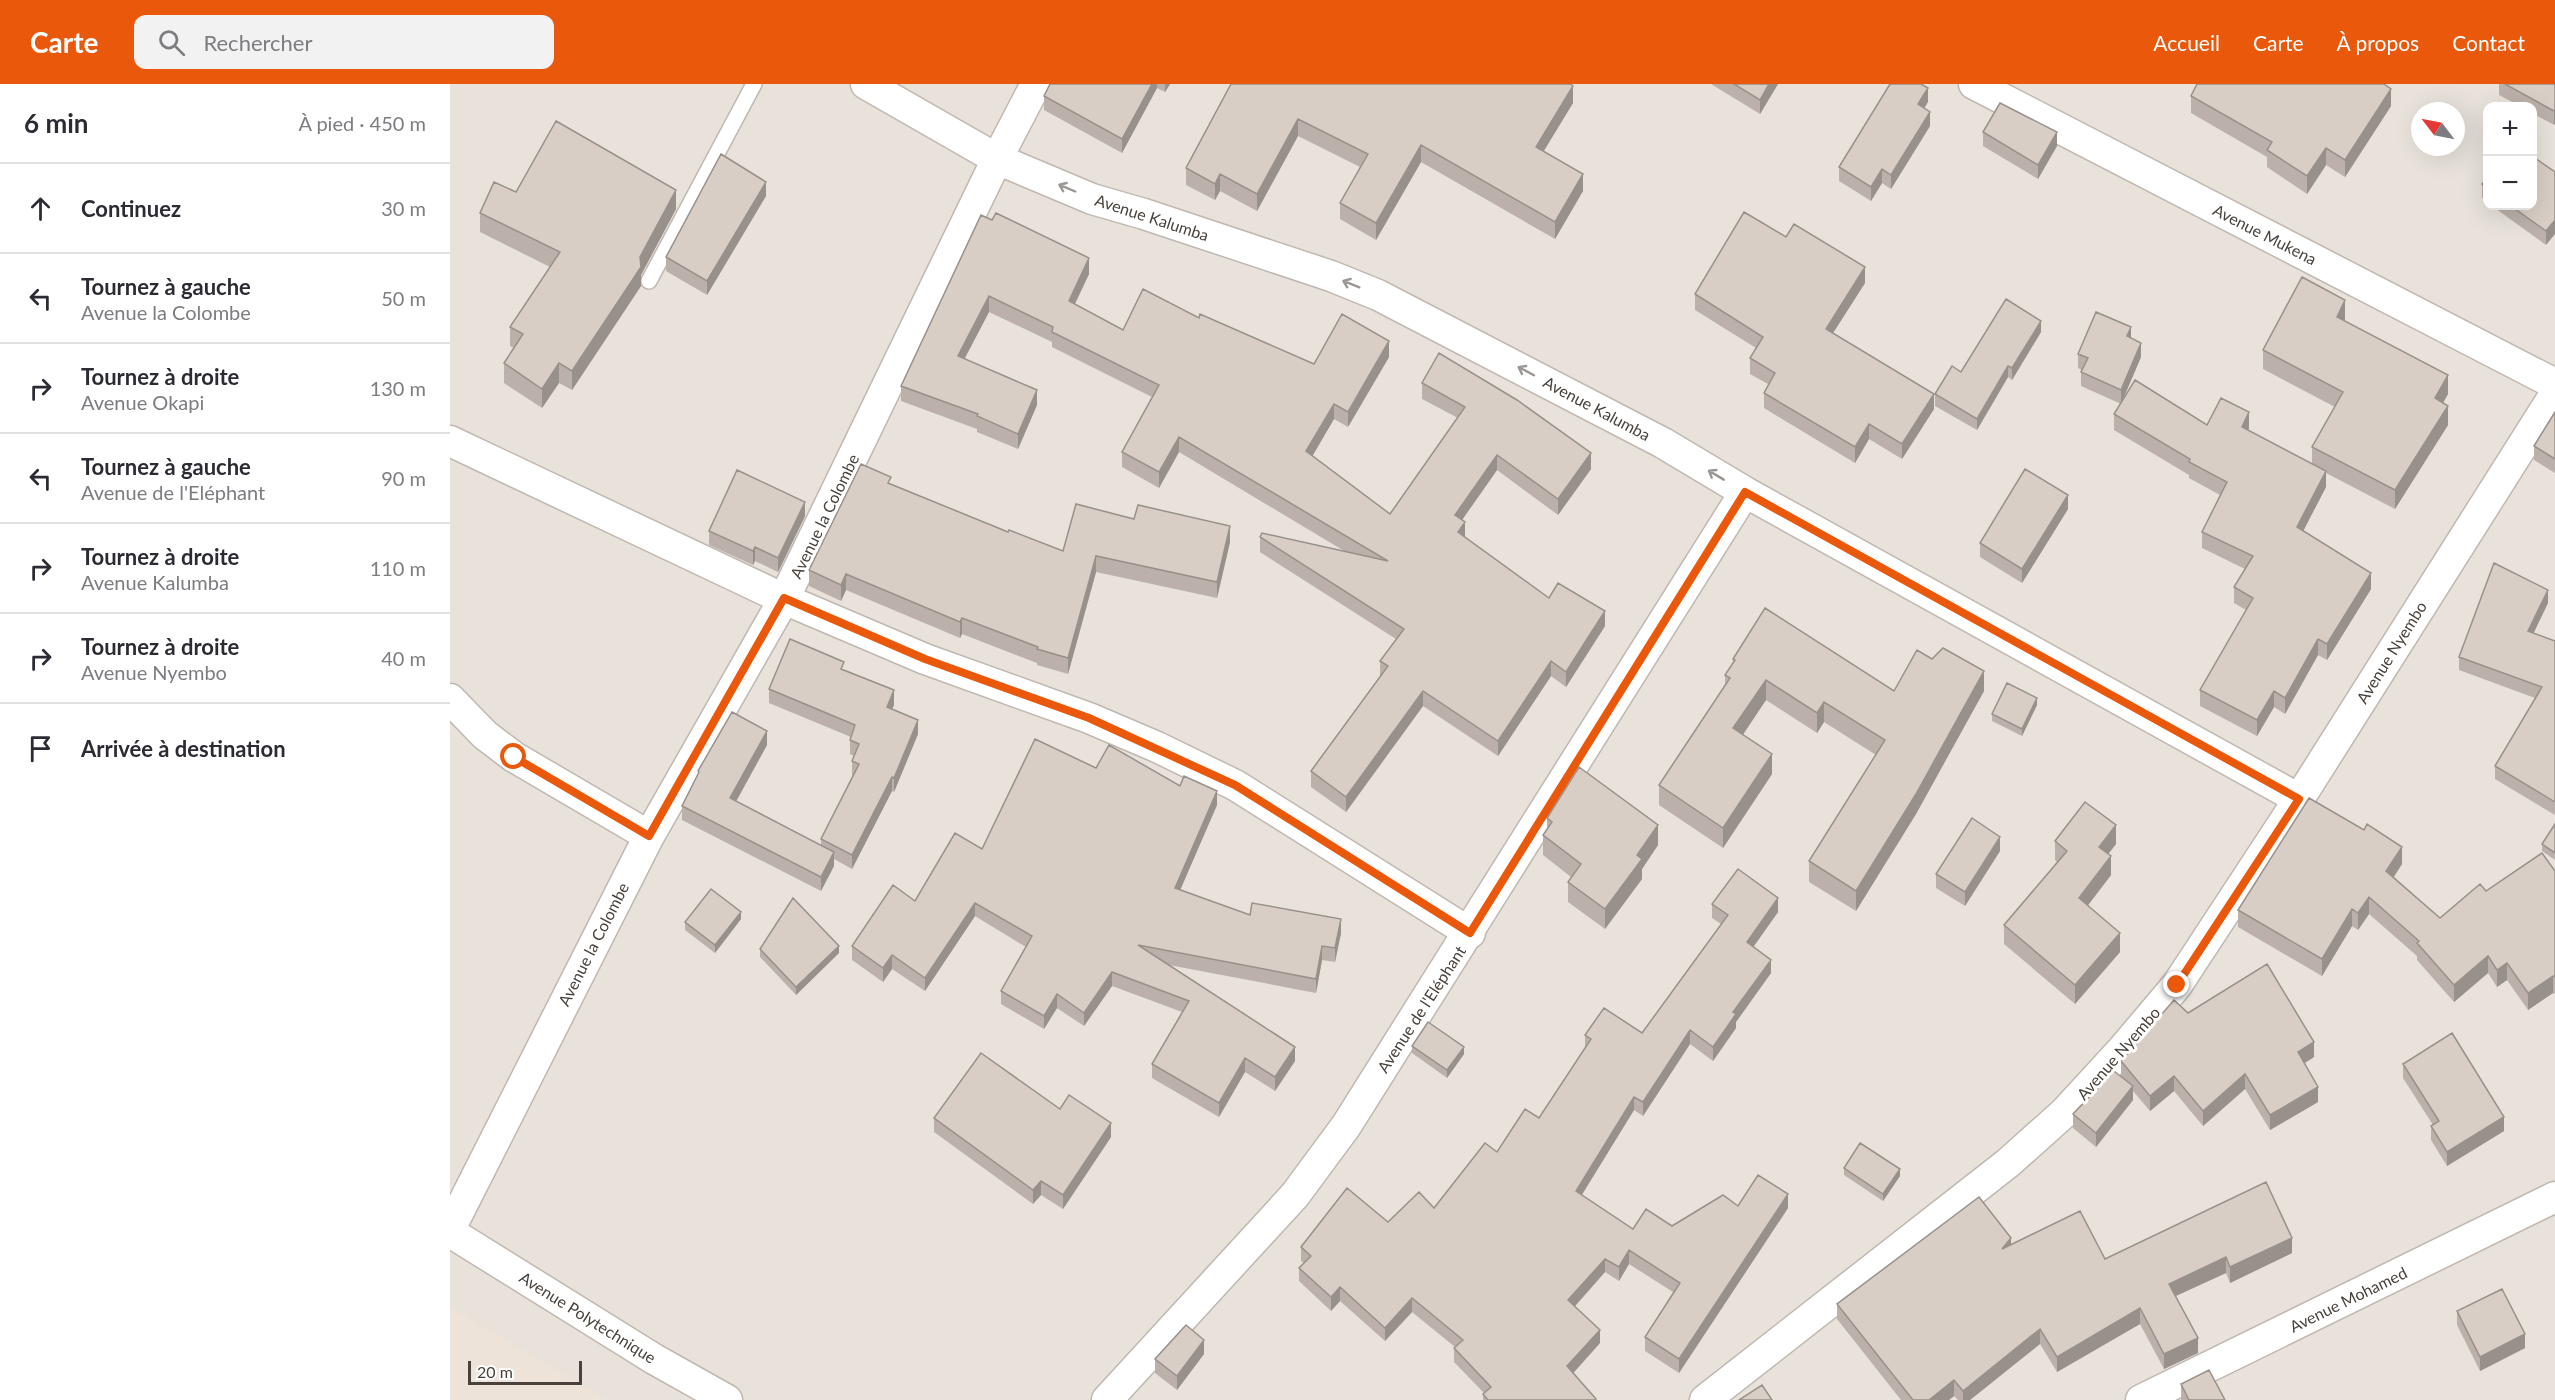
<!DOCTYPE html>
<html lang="fr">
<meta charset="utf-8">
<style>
body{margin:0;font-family:Lato,sans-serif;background:#f2f2f3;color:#2b2b33}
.controls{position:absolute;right:18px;top:18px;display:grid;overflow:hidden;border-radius:12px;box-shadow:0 6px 24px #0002}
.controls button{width:54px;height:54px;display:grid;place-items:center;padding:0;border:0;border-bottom:2px solid #e1e1e2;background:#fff;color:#2b2b33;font:30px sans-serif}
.compass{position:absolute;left:1961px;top:18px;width:54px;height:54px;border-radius:50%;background:#fff;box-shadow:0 6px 24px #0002;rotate:302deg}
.scale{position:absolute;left:18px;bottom:15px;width:114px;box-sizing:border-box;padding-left:6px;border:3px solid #49413b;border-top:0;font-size:16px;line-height:21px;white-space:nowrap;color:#49413b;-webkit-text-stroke:4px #fff;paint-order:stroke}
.stop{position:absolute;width:18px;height:18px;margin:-14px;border:4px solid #ea580c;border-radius:50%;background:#fff}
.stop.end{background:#ea580c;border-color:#fff;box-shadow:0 2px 6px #0008}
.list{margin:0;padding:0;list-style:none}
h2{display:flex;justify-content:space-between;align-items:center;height:78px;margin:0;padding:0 24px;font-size:26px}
h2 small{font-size:20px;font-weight:400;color:#7c7c81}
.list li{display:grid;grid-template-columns:39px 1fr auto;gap:18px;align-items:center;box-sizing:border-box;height:90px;padding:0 24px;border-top:2px solid #e1e1e2}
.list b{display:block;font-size:22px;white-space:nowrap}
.list p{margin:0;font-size:20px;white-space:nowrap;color:#7c7c81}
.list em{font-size:20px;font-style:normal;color:#7c7c81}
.icon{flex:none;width:33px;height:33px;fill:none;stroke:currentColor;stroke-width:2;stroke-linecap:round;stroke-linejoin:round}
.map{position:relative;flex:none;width:2105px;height:1316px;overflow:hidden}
header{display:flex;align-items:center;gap:36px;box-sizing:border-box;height:84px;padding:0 30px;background:#ea580c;color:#fff}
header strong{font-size:28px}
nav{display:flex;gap:33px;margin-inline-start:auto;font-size:21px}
.search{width:420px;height:54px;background:#f2f2f3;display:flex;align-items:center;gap:15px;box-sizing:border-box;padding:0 21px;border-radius:12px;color:#7c7c81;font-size:22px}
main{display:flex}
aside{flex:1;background:#fff}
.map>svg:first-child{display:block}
</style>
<header>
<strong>Carte</strong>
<div class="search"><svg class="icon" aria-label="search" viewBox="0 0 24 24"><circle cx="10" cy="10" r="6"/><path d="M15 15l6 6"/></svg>Rechercher</div>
<nav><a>Accueil</a><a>Carte</a><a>À propos</a><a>Contact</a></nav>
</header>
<main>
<aside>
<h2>6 min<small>À pied · 450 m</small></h2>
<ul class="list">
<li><svg class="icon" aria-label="ahead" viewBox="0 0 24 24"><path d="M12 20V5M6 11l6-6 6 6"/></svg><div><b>Continuez</b></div><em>30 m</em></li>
<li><svg class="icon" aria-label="left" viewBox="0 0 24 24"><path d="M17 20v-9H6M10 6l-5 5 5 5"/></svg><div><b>Tournez à gauche</b><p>Avenue la Colombe</p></div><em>50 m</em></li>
<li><svg class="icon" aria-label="right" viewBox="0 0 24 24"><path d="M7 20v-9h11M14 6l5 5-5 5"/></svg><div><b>Tournez à droite</b><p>Avenue Okapi</p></div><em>130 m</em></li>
<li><svg class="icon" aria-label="left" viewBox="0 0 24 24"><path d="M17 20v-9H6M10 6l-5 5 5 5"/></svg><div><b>Tournez à gauche</b><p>Avenue de l'Eléphant</p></div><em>90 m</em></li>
<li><svg class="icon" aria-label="right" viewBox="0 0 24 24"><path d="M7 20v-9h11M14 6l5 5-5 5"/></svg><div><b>Tournez à droite</b><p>Avenue Kalumba</p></div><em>110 m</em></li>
<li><svg class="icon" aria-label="right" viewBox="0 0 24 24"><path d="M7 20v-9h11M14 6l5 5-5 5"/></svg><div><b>Tournez à droite</b><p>Avenue Nyembo</p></div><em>40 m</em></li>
<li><svg class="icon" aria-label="arrive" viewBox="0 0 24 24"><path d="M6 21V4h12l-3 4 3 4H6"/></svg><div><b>Arrivée à destination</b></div></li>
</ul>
</aside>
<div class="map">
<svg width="2105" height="1316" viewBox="0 0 2105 1316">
<rect width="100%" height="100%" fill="#f5f1ed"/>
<path fill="#e8e2db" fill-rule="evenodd" d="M0 0H2105V1316H0ZM2038 22H2082V122H2038ZM1970 27H2006V63H1970Z"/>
<path fill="#ede3d8" d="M0 1223 157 1316H0Z"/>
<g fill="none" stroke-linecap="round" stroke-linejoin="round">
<g stroke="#c0b7b0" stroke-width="18">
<path id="service" d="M199 197 304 0"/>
</g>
<g stroke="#c0b7b0" stroke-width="33">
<path id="minor" d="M416 0 547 75 642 115 694 130 881 192 928 211 1213 359 1295 408 1849 715
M1524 0 2105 300
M0 357 334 515 475 575 639 634 707 663 785 701 1020 849
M0 615 35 651 64 673 199 752
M0 1145 199 752 334 515 547 75 586 0
M0 1148 204 1275 277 1316
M657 1316 845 1111 896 1042 1295 408
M1255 1316 1558 1079 1615 1028 1672 966 1727 901 1849 715 2105 310
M1691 1316 2105 1113"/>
</g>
<use href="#service" stroke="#fff" stroke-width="15"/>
<use href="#minor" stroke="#fff" stroke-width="30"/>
</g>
<path fill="#bbb1aa" d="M600 0H720L715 8 707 4 672 69 594 26V12Z
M781 0 1123 19 1093 67 1133 107 1105 155 971 78 926 156 890 135V119L910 83 848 52 807 127 770 107 765 116 736 101V84Z
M1261 0H1328L1310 30Z
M2049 0H2105L2104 41 2082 29V22H2070L2049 11Z
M1741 12 1941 22 1895 93 1876 81 1857 110 1817 83V73L1741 29Z
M1478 18 1474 24 1480 42 1441 105 1432 99 1421 117 1389 97V83Z
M1533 48 1607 62 1588 95 1533 62Z
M2105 88 2096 161 2042 122H2082Z
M2037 93V118L2032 114V100Z
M66 108 226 125 191 191V202L122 306 109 299 92 324 54 299V279L64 264 60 262V243L100 183 30 148V129Z
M316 112 257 211 216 187V173Z
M542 136 639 190 625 220 673 246 749 234 864 280 939 273 898 343 884 335 862 372 940 430 1008 334 972 315V299L1141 385 1108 431 1047 386 1012 436 1015 453 1099 514 1155 542 1116 603 1101 592 1048 672 973 622 896 728 861 703V687L930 592V577L946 555 810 468V453L896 468 729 368 709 404 672 383V368L702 313 602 263V258L539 228 515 274 587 321 568 365 527 348V345L451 317V302Z
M1415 199 1383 249 1484 325 1452 375 1419 355 1405 379 1314 324V309L1318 300 1300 290V274L1306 264 1245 226V210Z
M1895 235 1894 237 1998 310 1993 319 1998 341 1945 425 1876 389V403L1853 447 1921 505 1877 576 1868 571 1835 630 1824 623 1807 652 1750 622V606L1796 526 1784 519V503L1795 485 1752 464V448L1770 411 1739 394V391L1664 346V330L1671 320 1631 302V288L1632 286 1628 284V270L1681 254 1691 273 1672 317 1757 341 1799 344 1798 346 1862 380V363L1885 323 1813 285V266Z
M1591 248 1562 296 1558 293 1527 346 1485 322V310L1511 288Z
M2105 328V389L2084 376V362Z
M441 400 558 448 613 467 684 435 780 458 767 514 646 488 618 590 587 581V579L512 550 510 554 396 506 391 517 359 502V486Z
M1618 425 1572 499 1530 473V459Z
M355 432 328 488 305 477 303 481 259 461V447Z
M2098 519 2083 549 2105 557V731L2045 695V682L2085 614 2009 586V573Z
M1283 575 1444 607H1534L1466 730 1406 827 1359 798V777L1426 671 1374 638 1367 649 1316 616 1293 651 1322 690 1273 764 1209 721V701L1275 601V591L1283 580Z
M394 586 444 621 442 625 468 650 444 708 442 707 402 785 384 775V782L371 807 232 736V722L248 692V687L317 661 286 718 371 761V755L403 691H402V677L404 672 400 670V656L401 653 319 619V605Z
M1587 621 1572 652 1542 637V630Z
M646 684 730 702 767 721 730 806 800 831 891 849 885 878 872 876 866 909 719 881 845 977 825 1007 795 988 769 1033 702 994V980L732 928 662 902 634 942 607 924 594 945 551 920V907L576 863 525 832 475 907 442 885 433 898 402 876V862Z
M1097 734 1208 761 1192 785V795L1155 845 1118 818V798L1121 793 1093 771V751L1097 745Z
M2105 740V776L2092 767V760Z
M1914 746 1952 780 1944 793 1990 834 2036 807 2105 787V910L2103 909 2078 926 2057 896 2047 903 2038 889 2004 918 1967 876V872L1919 830 1908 846 1902 842 1872 892 1788 843V826Z
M1605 757 1666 760 1658 770 1661 791 1638 821 1670 868 1625 920 1554 860V841L1607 778 1605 776Z
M1550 767 1515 822 1486 804V790Z
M1262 820 1328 828 1303 863 1321 889 1286 938V944L1263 977 1240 960 1193 1032 1184 1026 1132 1111 1183 1145 1222 1142 1288 1122 1338 1124 1229 1289 1195 1267V1253L1223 1208 1179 1180 1169 1197 1155 1188 1125 1222 1150 1259 1123 1289 1146 1316H1033V1310L1034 1309 1004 1278V1264L1005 1263 962 1228 935 1257 890 1217 881 1227 849 1197V1184L854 1179 851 1177V1163L984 1124 1047 1068 1089 1034 1135 964V951L1192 949 1271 840 1262 834Z
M291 835 265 869 235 846V838Z
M310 865 389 869 346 911 310 873Z
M1738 929 1864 973 1855 979 1868 1018 1820 1046 1795 1005 1753 1042 1724 1007 1700 1027 1683 1007V1016L1646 1063 1623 1044V1030L1671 992V977Z
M962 962 1014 970 997 994 962 969Z
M1953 980 2054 1047 1997 1082 1981 1056V1042L1983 1041 1953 994Z
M610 1025 661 1053 613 1125 591 1111 583 1120 484 1048V1034Z
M1394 1084 1450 1092 1433 1117 1394 1091Z
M1561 1161 1655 1175 1842 1169 1780 1199 1776 1189 1726 1212 1748 1269 1714 1285 1690 1240 1607 1288 1590 1260 1520 1316H1508L1504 1312 1499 1316H1451L1387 1235V1220Z
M2007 1227 2075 1264 2030 1287 2007 1241Z
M754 1270 727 1306 705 1289V1275Z
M1731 1300 1775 1316H1731Z"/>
<path fill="#98908b" d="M702 0H707V4L672 69V55Z
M715 0H720L715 8Z
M1319 0H1328L1310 30V16Z
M1123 2V19L1086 80V63Z
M1478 4V18L1468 34V20Z
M1941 5V22L1895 93V76Z
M2105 26V40L2104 41V27Z
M1480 28V42L1441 105V91Z
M848 35V52L807 127V110Z
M1607 48V62L1588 95V81Z
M971 61V78L926 156V139Z
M1876 64V81L1857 110V92Z
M1432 85V99L1421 117V103Z
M770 90V107L765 116V100Z
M1133 90V107L1105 155V138Z
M316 98V112L257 211V197Z
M226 106V125L191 191V202L122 306V287L190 173Z
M2105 136V150L2096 161V147Z
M639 174V190L619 232V217Z
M1415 183V199L1376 260V245Z
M539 212V228L508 287V272Z
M1895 216V235L1887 252V233Z
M1591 237V248L1562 296V284Z
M1681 243V257L1677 252Z
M939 257V273L898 343V328Z
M1691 259V273L1671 320V306Z
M109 279V299L92 324V305Z
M1558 282V293L1527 346V335Z
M1998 291V310L1985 333V314Z
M587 306V321L568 365V350Z
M1484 310V325L1452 375V360Z
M884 320V335L856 383V367Z
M1998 322V341L1945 425V406Z
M1799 328V344L1792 359V343Z
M1419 340V355L1405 379V363Z
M729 353V368L709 404V388Z
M1141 369V385L1108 431V415Z
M1047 371V386L1005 446V431Z
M1876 387V403L1847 459V443Z
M1618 411V425L1572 499V485Z
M355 418V432L328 488V474Z
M1015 438V454L1008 448Z
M780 442V458L767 514V498Z
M305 463V477L303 481V467Z
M646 472V488L618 590V574Z
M1921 489V505L1877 576V560Z
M396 490V506L391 517V501Z
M2098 506V519L2078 561V547Z
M1155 527V542L1116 603V588Z
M512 534V550L510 554V538Z
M1868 555V571L1835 630V614Z
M1101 577V592L1048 672V657Z
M1534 587V607L1466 730 1406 827V807Z
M1316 596V616L1283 665V644Z
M444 606V621L437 637V623Z
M973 607V622L896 728V713Z
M1824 607V623L1807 652V636Z
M1587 614V621L1572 652V645Z
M1374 618V638L1367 649V629Z
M468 636V650L444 708V694Z
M317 647V661L280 728V714Z
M1322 670V690L1273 764V744Z
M442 693V707L402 785V771Z
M767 707V721L725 818V804Z
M1208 741V761L1192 785V795L1155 845V825L1187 771Z
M1666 741V760L1649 782V763Z
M1550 753V767L1515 822V808Z
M1952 763V780L1936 804V787Z
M384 768V782L371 807V793Z
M1661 772V791L1629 833V814Z
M1919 813V830L1908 846V829Z
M1328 814V828L1297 872V858Z
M525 819V832L475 907V894Z
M1902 825V842L1872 892V875Z
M291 828V835L265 869V861Z
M891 835V849L885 878V864Z
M1670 849V868L1625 920V901Z
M389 862V869L346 911V903Z
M872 862V876L866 909V895Z
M442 871V885L433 898V884Z
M2038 872V889L2004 918V901Z
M1321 876V889L1286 938V944L1263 977V963L1283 928Z
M2057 879V896L2047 903V886Z
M662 888V902L634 942V929Z
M2103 892V909L2078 926V909Z
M607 910V924L594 945V932Z
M1240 946V960L1193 1032V1018Z
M1864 958V973L1848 983V968Z
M845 963V977L825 1007V993Z
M1014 963V970L997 994V986Z
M795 974V988L769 1033V1019Z
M1795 990V1005L1753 1042V1027Z
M1724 992V1007L1700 1027V1012Z
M1683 1002V1016L1646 1063V1049Z
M1868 1003V1018L1820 1046V1031Z
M1184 1013V1026L1126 1120V1107Z
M2054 1033V1047L1997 1082V1068Z
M661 1039V1053L613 1125V1111Z
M1450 1085V1092L1433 1117V1110Z
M591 1097V1111L583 1120V1106Z
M1338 1110V1124L1229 1289V1275Z
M1561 1154V1169L1552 1165Z
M1842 1154V1169L1780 1199V1183Z
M1179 1166V1180L1169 1197V1183Z
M1776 1173V1189L1719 1215V1200Z
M1155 1175V1188L1118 1230V1216Z
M890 1203V1217L881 1227V1213Z
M962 1214V1228L935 1257V1244Z
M1690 1224V1240L1607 1288V1273Z
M1590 1245V1260L1520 1316H1513V1307Z
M1150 1246V1259L1117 1296V1282Z
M2075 1250V1264L2030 1287V1273Z
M1748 1254V1269L1714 1285V1270Z
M754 1256V1270L727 1306V1292Z
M1504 1296V1312L1499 1316H1479Z"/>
<path fill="#d9cec6" stroke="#98908b" stroke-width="1.5" d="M600 0H702L672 55 594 12Z
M781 0H1120L1123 2 1086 63 1133 90 1105 138 971 61 926 139 890 119 918 70 848 35 807 110 770 90 765 100 736 84Z
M1284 0H1319L1310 16Z
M1440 0H1471L1478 4 1468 20 1480 28 1441 91 1432 85 1421 103 1389 83Z
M1747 0H1934L1941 5 1895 76 1876 64 1857 92 1817 66 1822 58 1741 12Z
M2055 0H2105V26L2104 27Z
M1550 19 1607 48 1588 81 1533 48Z
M106 37 226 106 190 173 191 183 122 287 109 279 92 305 54 279 73 250 60 243 110 168 30 129 44 98 66 108Z
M271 70 316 98 257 197 216 173Z
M2082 72 2105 88V136L2096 147 2061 122H2082Z
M2037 93V104L2032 100Z
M1294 128 1336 153 1344 140 1415 183 1376 245 1484 310 1452 360 1419 340 1405 363 1314 309 1325 289 1300 274 1313 253 1245 210Z
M546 129 639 174 619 217 673 246 693 205 749 234 750 230 864 280 892 230 939 257 898 328 884 320 856 367 940 430 1015 323 972 299 989 269 1067 316 1141 369 1108 415 1047 371 1005 431 1015 438 1008 448 1099 514 1108 499 1155 527 1116 588 1101 577 1048 657 973 607 896 713 861 687 938 582 930 577 954 545 810 453 812 449 938 477 729 353 709 388 672 368 709 301 602 248 603 243 539 212 508 272 587 306 568 350 527 332 528 330 451 302 531 131 542 136Z
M1852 193 1895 216 1887 233 1998 291 1985 314 1998 322 1945 406 1862 363 1893 308 1813 266Z
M1556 215 1591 237 1562 284 1558 282 1527 335 1485 310 1502 282 1511 288Z
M1646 228 1681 243 1677 252 1691 259 1671 306 1631 288 1638 274 1628 270Z
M1685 296 1757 341 1771 314 1799 328 1792 343 1876 387 1847 443 1921 489 1877 560 1868 555 1835 614 1824 607 1807 636 1750 606 1803 514 1784 503 1803 472 1752 448 1777 398 1739 378 1740 375 1664 330Z
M2105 328V375L2084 362Z
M411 380 441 393 438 399 558 448 559 446 613 467 626 420 684 435 688 421 780 442 767 498 646 472 618 574 587 565 588 563 512 534 510 538 396 490 391 501 359 486Z
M1575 385 1618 411 1572 485 1530 459Z
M287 386 355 418 328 474 305 463 303 467 259 447Z
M2044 479 2098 506 2078 547 2105 557V718L2045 682 2092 603 2009 573Z
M1315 524 1444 607 1467 566 1482 575 1493 564 1534 587 1466 710 1406 807 1359 777 1435 656 1374 618 1367 629 1316 596 1283 644 1322 670 1273 744 1209 701 1280 594 1275 591 1285 576 1283 575Z
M340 555 394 578 391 585 444 606 437 623 468 636 444 694 442 693 402 771 371 755 409 680 402 677 409 660 400 656 405 641 319 605Z
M1557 599 1587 614 1572 645 1542 630Z
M282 628 317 647 280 714 384 768 371 793 232 722 249 688 248 687Z
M585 655 646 684 659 661 730 702 734 692 767 707 725 804 800 831 802 819 891 835 885 864 872 862 866 895 688 861 845 963 825 993 795 974 769 1019 702 980 739 917 662 888 634 929 607 910 594 932 551 907 582 852 525 819 475 894 442 871 433 884 402 862 443 801 465 817 505 749 532 765Z
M1129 683 1208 741 1187 771 1192 775 1155 825 1118 798 1131 780 1093 751 1102 738 1097 734Z
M1859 714 1914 746 1917 740 1952 763 1936 787 1990 834 2030 800 2036 807 2092 769 2105 787V893L2103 892 2078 909 2057 879 2047 886 2038 872 2004 901 1967 859 1969 857 1919 813 1908 829 1902 825 1872 875 1788 826Z
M1635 718 1666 741 1649 763 1661 772 1629 814 1670 849 1625 901 1554 841 1617 767 1605 757Z
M1522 734 1550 753 1515 808 1486 790Z
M2105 740V769L2092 760Z
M1288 785 1328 814 1297 858 1321 876 1283 928 1286 930 1263 963 1240 946 1193 1018 1184 1013 1126 1107 1183 1145 1196 1125 1222 1142 1273 1111 1288 1122 1308 1091 1338 1110 1229 1275 1195 1253 1230 1199 1179 1166 1169 1183 1155 1175 1118 1216 1150 1246 1117 1282 1146 1315 1145 1316H1038L1033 1310 1041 1303 1004 1264 1013 1256 962 1214 935 1244 890 1203 881 1213 849 1184 861 1172 851 1163 897 1104 938 1138 969 1108 984 1124 1035 1059 1047 1068 1075 1025 1089 1034 1141 955 1135 951 1154 924 1192 949 1278 831 1262 820Z
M261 805 291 828 265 861 235 838Z
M343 814 389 862 346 903 310 865Z
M1817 880 1864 958 1848 968 1868 1003 1820 1031 1795 990 1753 1027 1724 992 1700 1012 1671 977 1724 916 1738 929Z
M978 938 1014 963 997 986 962 962Z
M2002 949 2054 1033 1997 1068 1981 1042 1989 1037 1953 980Z
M531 969 610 1025 619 1011 661 1039 613 1111 591 1097 583 1106 484 1034Z
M1664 987 1683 1002 1646 1049 1623 1030Z
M1410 1059 1450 1085 1433 1110 1394 1084Z
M1816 1098 1842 1154 1780 1183 1776 1173 1719 1200 1748 1254 1714 1270 1690 1224 1607 1273 1590 1245 1513 1307 1504 1296 1479 1316H1463L1387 1220 1529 1113 1561 1154 1552 1165 1630 1127 1655 1175Z
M2052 1205 2075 1250 2030 1273 2007 1227Z
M736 1241 754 1256 727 1292 705 1275Z
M1759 1286 1775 1316H1739L1731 1300Z
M1312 1301 1322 1316H1289Z"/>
<defs><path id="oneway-shaft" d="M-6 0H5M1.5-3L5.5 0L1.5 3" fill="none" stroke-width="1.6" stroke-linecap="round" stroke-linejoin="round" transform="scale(1.5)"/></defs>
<g stroke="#9b9693">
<use href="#oneway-shaft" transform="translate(617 104) rotate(-157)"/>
<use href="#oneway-shaft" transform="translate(901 200) rotate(-158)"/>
<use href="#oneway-shaft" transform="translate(1076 287) rotate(-152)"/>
<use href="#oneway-shaft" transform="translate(1266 391) rotate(-149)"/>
</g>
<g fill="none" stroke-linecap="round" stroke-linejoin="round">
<path stroke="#ea580c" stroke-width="8" d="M64 673 199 752 334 514 475 575 639 634 785 701 1020 849 1295 408 1849 715 1727 901"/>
</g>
<g text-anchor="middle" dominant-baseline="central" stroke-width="6" stroke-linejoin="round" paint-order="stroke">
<g font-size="16" fill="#49413b" stroke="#fff">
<text transform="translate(702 133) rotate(18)">Avenue Kalumba</text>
<text transform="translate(1815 150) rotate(27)">Avenue Mukena</text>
<text transform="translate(1147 324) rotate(28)">Avenue Kalumba</text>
<text transform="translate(374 432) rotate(-64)">Avenue la Colombe</text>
<text transform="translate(1941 568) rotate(-58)">Avenue Nyembo</text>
<text transform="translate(143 860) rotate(-63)">Avenue la Colombe</text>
<text transform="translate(971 925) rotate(-57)">Avenue de l'Eléphant</text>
<text transform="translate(1668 969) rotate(-49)">Avenue Nyembo</text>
<text transform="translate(1898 1215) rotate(-26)">Avenue Mohamed</text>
<text transform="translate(138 1233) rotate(32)">Avenue Polytechnique</text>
</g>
</g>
</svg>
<div class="controls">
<button>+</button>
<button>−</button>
</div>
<svg class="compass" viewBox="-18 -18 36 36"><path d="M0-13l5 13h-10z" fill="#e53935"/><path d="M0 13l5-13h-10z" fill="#7c7c81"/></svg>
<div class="scale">20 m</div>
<div class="stop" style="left:64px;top:673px"></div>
<div class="stop end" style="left:1727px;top:901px"></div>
</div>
</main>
